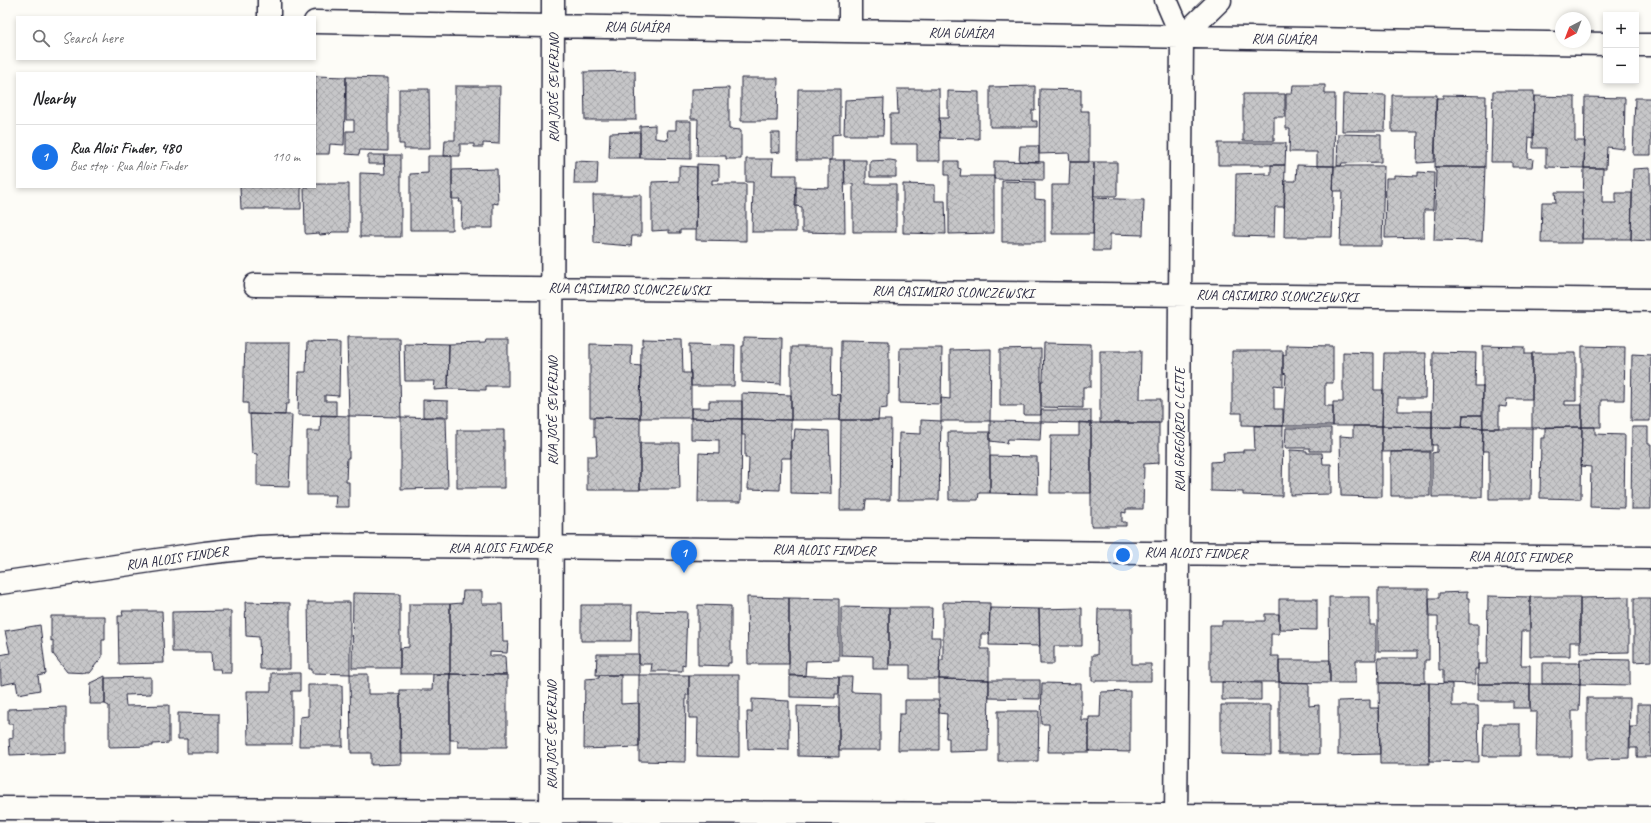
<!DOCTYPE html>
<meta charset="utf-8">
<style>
body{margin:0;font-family:Caveat,sans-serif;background:#f2f2f2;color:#202124}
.controls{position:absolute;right:12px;top:12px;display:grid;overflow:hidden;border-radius:0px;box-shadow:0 2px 6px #0003}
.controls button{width:36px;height:36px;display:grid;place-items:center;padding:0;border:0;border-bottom:1px solid #e0e0e0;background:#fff;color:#202124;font:20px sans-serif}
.compass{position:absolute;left:1555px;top:12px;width:36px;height:36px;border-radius:50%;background:#fff;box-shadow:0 2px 6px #0003;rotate:222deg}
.you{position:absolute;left:1123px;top:555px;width:14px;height:14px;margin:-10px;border:3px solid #fff;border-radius:50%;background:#1a73e8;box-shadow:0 0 0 6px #1a73e833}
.badge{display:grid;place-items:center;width:26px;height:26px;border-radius:50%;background:#1a73e8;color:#fff;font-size:13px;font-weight:700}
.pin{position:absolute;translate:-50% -33px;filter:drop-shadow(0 1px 2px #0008)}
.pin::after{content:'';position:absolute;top:21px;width:14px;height:12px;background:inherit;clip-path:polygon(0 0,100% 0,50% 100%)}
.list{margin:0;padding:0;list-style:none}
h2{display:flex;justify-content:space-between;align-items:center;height:52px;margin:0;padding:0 16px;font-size:17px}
h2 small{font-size:13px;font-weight:400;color:#757577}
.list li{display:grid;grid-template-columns:26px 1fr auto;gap:12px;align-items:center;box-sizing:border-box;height:64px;padding:0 16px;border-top:1px solid #e0e0e0}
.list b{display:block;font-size:15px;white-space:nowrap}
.list p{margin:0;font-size:13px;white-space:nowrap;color:#757577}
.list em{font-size:13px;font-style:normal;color:#757577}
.icon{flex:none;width:22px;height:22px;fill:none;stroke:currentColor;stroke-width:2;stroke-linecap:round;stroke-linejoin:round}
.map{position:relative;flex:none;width:1651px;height:823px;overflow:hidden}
.search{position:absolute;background:#fff;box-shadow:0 2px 6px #0003;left:16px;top:16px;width:300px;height:44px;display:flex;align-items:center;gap:10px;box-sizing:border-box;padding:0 14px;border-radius:0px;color:#757577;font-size:15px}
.panel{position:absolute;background:#fff;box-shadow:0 2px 6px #0003;left:16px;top:72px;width:300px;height:116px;border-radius:0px}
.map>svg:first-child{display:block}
</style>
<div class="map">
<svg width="1651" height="823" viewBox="0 0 1651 823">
<defs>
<pattern id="building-cross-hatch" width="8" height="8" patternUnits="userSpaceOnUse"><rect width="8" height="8" fill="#c6c6c8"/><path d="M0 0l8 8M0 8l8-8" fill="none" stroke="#aaaaad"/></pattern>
</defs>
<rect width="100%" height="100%" fill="#fdfcf7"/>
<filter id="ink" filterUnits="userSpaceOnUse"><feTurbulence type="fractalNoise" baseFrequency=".025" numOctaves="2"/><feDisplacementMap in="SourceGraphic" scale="8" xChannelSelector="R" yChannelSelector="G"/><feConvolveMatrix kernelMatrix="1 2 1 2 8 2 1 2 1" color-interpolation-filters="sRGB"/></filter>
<g filter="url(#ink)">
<path fill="url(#building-cross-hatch)" stroke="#22223b" d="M635 71 636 120H585L584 72Z
M315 76 346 77 344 145 330 144 329 154H315Z
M346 77 388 78V151L360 150 359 155 346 154V131H354V120H346Z
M741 78H778L777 121H741Z
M1293 85H1325V94H1335L1334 166H1317V152H1289L1290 129H1286V94H1292Z
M455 86H500L499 144 483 143V147H474V144H460V156H444L445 140H455Z
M1035 86V110H1032V121H1037V127H990V87Z
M729 88V129L741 130V159H726V156H697L698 119H691V89Z
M399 89H429L430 149H404V144H399Z
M798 89H840V134L832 135V160H797Z
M897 89H939L940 161H917V144H890V114H898Z
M1040 89 1081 90V111H1089V162H1070L1069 153 1039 154Z
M948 91 979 92V139L940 138 939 118H948Z
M1493 91H1534L1533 138 1529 137 1528 158 1533 159 1532 167H1512V162H1491Z
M1243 94H1285V117H1274V141H1243Z
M1343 94 1386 95 1385 131H1342Z
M1392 95H1437L1434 162 1417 163 1418 132H1392Z
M1443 95 1486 96 1485 167H1435L1436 98H1443Z
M1534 96 1575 97V141H1585L1584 168 1546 167V148H1533Z
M1585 97 1625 98 1624 149 1607 147 1606 168H1584Z
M884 98 883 135H844L845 100Z
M1635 98H1651V155H1633Z
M676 121H691V159L640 158V126L655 125V138L668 140 667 130H676Z
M640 132V158H609L610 133Z
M771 133H780V152L771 153Z
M1338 134 1381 135V162L1342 163 1341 166H1337Z
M1218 143H1286L1285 165H1218Z
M1020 146H1039V162L1019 161Z
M368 155H384V164H368Z
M384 155H401V237H360V173L385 174Z
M428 156H452V230H410V174L428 173Z
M746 159H773L772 175H796V232H752L753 182H746Z
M829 160H844L845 233 802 232V207L795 206 796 187 829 188Z
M844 160H866V184H896V232H853V184L845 185Z
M890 160 896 161V177H870V161Z
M575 161 598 162 597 184H574Z
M945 161H958V168L961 169 960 176H994V233L949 234V175H945Z
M994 161 1044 162V180L994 179Z
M1070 162H1094L1093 234H1052V185H1069Z
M1094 162H1117V196H1094Z
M697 164 719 165V180H712V184H746V241L696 240Z
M1271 165H1285L1284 207H1275L1274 237 1235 236 1236 174 1266 173V175H1271Z
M1297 165 1334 166 1332 237H1284L1285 181H1296Z
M679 166 697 167 696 230H680V233H669V230L652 231V182L679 181Z
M1334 166H1384L1382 246H1340L1342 191H1333Z
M1435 167H1485L1482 241 1434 240 1436 171H1435Z
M1584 168H1603L1602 203H1616V193H1632L1631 239H1582Z
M1650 168 1651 241 1631 240 1633 169Z
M497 169 498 204 493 203V228H461L462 202H459L460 199H452V170Z
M1418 172 1434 173 1433 210H1424V237L1385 238 1386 178H1394V175L1418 176Z
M1002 181 1035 182V199L1045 200V242H1002Z
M315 184H349V232H332L330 234 320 235 319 233 306 234 305 232 304 187H315Z
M903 184 935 185V201H945L946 234 903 233Z
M240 187H301V209H241Z
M1555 192H1583L1582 243H1541L1542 202H1556Z
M593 195H641V236H632L631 246 594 243Z
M1094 198 1144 200 1143 235 1110 234V251H1093Z
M744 337 782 338 781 384 742 382V346H744Z
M347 338H399L401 417 349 416Z
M643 339 682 340 683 373H691V418H640L641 346H643Z
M486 340H508V386H486V390L448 389 449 344 485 343Z
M841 340 889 341V394L887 395V408L879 409 878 420H840Z
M307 342 340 343 339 396 325 395V401H336V416L298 415 299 372H306Z
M245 343H290L289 404H286L285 415 248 414V403H243Z
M404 343 449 344 448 389 434 390 435 381H405Z
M1044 343 1091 344V387H1083V408L1041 407V381H1043Z
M590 344 632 345 631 365 641 366 640 418 590 417Z
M690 344 735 345 734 386H691Z
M1286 345 1333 346V383H1325V406H1333V426H1283L1286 374 1283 373V355H1286Z
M1483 346 1525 347V354H1532V399H1507L1506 407 1499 406V428H1483Z
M1582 346 1625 347 1624 400H1601V427H1582Z
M791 347H832L831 394 841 395 840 420H791Z
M900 348H942L941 404 899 403Z
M991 349 990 421H941V398L950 399V350Z
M1041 349V415H1024V406H1000V350Z
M1100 351H1141L1140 399H1161V423H1100Z
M1232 351H1283V386L1274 385V409H1283V426L1242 425V413H1232Z
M1343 352 1374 353V390H1383L1382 426H1333V402H1343Z
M1433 352 1476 353 1475 386H1483L1482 415H1463L1462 427H1432Z
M1384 353H1426L1425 398H1398V411H1432V427L1382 426Z
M1532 353H1576V401H1565V405H1582V427L1532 428Z
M1632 354 1651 355 1650 421H1631Z
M742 393 791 395V420L742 419Z
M423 400 448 401V417H423Z
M709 401H742V419L691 418V408H709Z
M1041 410H1091V423L1041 422Z
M250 414 292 415 289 487 257 486V454L252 453Z
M321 415 349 416V458H347L346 482H349V507H335L336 495H307V431H320Z
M1463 415H1482L1483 428 1462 427Z
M401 417 446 418 448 488 401 489Z
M594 417 640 418V490H587V456H597L596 437H594Z
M691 418 742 419 741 502H698L699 453 719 454V440L691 439Z
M742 419 791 420V458H781L780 490 748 489 749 458H745V435H742Z
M841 420H891L890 500H866L865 510H840Z
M921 420 941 421 939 500H898L899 433 921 434Z
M990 421 1041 422 1040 440 1008 439 1007 443 990 441Z
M1079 422 1091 423V493H1050L1051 436H1079Z
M1091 423H1159V463L1144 464 1143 509H1126V513L1122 512V522H1126V526H1091Z
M1254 426H1283L1282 496 1243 495V492L1211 491V462L1224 461 1223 453 1243 452V450H1255Z
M1353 426H1382V497L1341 496 1340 436 1353 437Z
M1382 426 1432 427V451L1382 452Z
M1432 427 1483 428 1482 497H1432V453L1437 452V445H1432Z
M1545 427H1582L1581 499 1540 498 1541 438H1545Z
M1582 427H1595V434L1625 435 1624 508 1590 507 1591 467 1581 466Z
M1632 427H1648V444H1651V509H1631Z
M1286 428H1331V451H1310V448H1285Z
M1483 428H1532L1531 499H1489V451H1482Z
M795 429 829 431 831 494 791 493V441L794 440Z
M457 430H504V488H457Z
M948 432H990V493H979L978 500H949Z
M640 443H679L680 489H640Z
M1290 450 1307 451V453H1322L1323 464H1331V494L1290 495Z
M1391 452H1430V496H1391Z
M990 456 1037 457 1038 494 990 493Z
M1378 589H1429V660H1425V683H1379L1378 658H1417V651H1378Z
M463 591H482V604H502L503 642H508L507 653 490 652V656H505L506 675 450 674V604L462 603Z
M1467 592V598H1469V624H1478V669H1475V684L1443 683V670H1439L1438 617H1430L1429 598H1439V593Z
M353 593 400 594V668H352Z
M1488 596 1530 597V631H1522L1521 665H1530V684H1478V664H1487Z
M747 597 789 598V664H748Z
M1329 597H1370V625H1376V660H1356V683H1330Z
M1530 597H1580V642H1570V656H1530Z
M1629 597V652L1580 653V598Z
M789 598 839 599V660L806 661 805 676H789Z
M1634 598H1651V661L1634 662Z
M1279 599H1317V630L1279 629Z
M245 602 290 603V669H260L259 637 246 636Z
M308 602H350V674L312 673V669H309Z
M943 602 990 603 989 634H981V649H989V680L939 679 940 660H943Z
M409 604H450V674H400V648L409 647Z
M581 605H632L631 641H581Z
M698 605 731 606V663H728V666L698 665Z
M841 607 889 608V669H873V656L841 655Z
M889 608H932L931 637H940L939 679H910V665H889Z
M990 608 1039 609 1040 646 989 645Z
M1082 608V646H1054V664H1040L1039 609Z
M1098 609H1132V664H1151V681H1092V655H1097Z
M122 611H162L164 663 119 664 118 616H123Z
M231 611V673H221L220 669H212L211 652H172V612Z
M639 611 687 612 685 665 682 664V671H651L652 664H639Z
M1265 614H1279V634H1271V656H1279V682H1210V625H1222V621H1265Z
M51 616H105V640H102V657L89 673 67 672 53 654V640L51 641Z
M40 625 46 674 38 676 40 690 18 694 16 682 1 685 0 655 10 653 5 631Z
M597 654H639V675H596Z
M1580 659 1630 660V685L1580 684Z
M1279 660H1330V683L1279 682Z
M1542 663H1580V684H1542Z
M271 673H300V691H292V744H248L247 691H271Z
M350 674H368V694H400L401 764 371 765V753H351Z
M433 674H450V754H400V690H432Z
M450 674 507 675V747H458V740H450Z
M599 675H621V704L639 703V747L584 749 585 679 599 678Z
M639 675H689V695H686L685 762 639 761Z
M689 675H739V757L697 756 698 718H689Z
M790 675 839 677V694H835V698L790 697Z
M105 676V704H89L90 683Z
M151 677V694L125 695 126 706 169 705V743L153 744V746L109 747V706L105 704V678Z
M839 677H852L851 692 880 693V750H839Z
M939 679 989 680 988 751 949 752V738H946L947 714 939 713Z
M989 680H1040V699L989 698Z
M1222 682 1261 683V700H1222Z
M1279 682 1309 683V706L1319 705V754H1279Z
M1042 683 1081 684V720H1089V752H1048L1049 724H1041Z
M1379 683H1429V764H1380Z
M1429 683 1452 684V706H1478L1479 762 1429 761Z
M1478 684H1530V708H1513V701H1478Z
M1530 684H1580L1579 711H1572V757H1536L1537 712H1530Z
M308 685H342L343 746H299L300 717 308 716Z
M1130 691V752L1089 751V717H1100L1101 692Z
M1587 698H1630L1629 758 1587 759Z
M752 699 789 701V750L748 749 747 712H752Z
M905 700H939V750H898L899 714H905Z
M1370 700V708H1379L1380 754 1338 755V701Z
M1637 704H1651V757H1637V748H1630V727H1637Z
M1221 705H1271V755L1221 754Z
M797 706 839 707V757L798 756Z
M66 707V753L10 755 9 739 13 738V724H8V709Z
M998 711H1039L1038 761H998Z
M178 713 219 714V753H187V739H178Z
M1484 724H1520V756H1483Z"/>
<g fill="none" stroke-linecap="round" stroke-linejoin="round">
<g stroke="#22223b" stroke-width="25">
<path id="minor" d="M269 0V17
M1166 0 1182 37 1176 823
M315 22 1606 44
M850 31V0
M1182 37 1220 0
M1636 45H1651
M255 285 1651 300
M0 583 205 553 259 547 312 545 1651 558
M0 808 1651 818
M551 823 553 0"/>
</g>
<use href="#minor" stroke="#fdfcf7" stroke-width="22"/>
</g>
</g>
<g text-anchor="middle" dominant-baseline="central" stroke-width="3.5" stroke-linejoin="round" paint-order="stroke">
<g font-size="14" fill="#22223b" stroke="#fdfcf7">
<text transform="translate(637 27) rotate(1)">RUA GUAÍRA</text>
<text transform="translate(961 33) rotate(1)">RUA GUAÍRA</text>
<text transform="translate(1284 39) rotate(1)">RUA GUAÍRA</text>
<text transform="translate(553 88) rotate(-90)">RUA JOSÉ SEVERINO</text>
<text transform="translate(629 289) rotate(1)">RUA CASIMIRO SLONCZEWSKI</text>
<text transform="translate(953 292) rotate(1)">RUA CASIMIRO SLONCZEWSKI</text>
<text transform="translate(1277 296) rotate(1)">RUA CASIMIRO SLONCZEWSKI</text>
<text transform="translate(552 411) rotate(-90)">RUA JOSÉ SEVERINO</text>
<text transform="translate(1179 430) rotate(-90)">RUA GREGÓRIO C LEITE</text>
<text x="500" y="547">RUA ALOIS FINDER</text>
<text transform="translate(824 550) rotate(1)">RUA ALOIS FINDER</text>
<text transform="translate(1196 553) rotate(1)">RUA ALOIS FINDER</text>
<text transform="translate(1520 557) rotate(1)">RUA ALOIS FINDER</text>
<text transform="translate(177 558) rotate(-8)">RUA ALOIS FINDER</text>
<text transform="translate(551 735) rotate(-90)">RUA JOSÉ SEVERINO</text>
</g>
</g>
</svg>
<div class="controls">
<button>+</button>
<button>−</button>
</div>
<svg class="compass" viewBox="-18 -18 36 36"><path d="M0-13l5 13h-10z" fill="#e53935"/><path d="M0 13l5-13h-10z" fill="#757577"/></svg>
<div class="you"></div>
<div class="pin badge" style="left:684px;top:573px">1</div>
<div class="search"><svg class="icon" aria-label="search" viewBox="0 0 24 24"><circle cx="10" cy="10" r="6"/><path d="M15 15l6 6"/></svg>Search here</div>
<section class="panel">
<h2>Nearby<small></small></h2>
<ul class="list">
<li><span class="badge">1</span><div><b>Rua Alois Finder, 480</b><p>Bus stop · Rua Alois Finder</p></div><em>110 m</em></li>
</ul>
</section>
</div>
